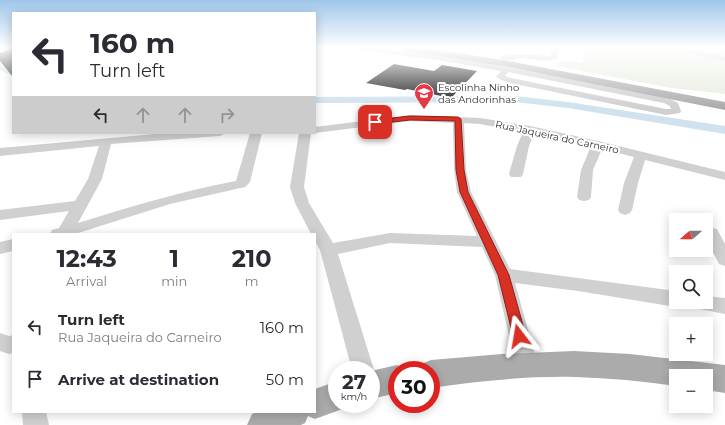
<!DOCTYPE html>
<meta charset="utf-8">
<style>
body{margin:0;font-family:Montserrat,sans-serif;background:#f7f7f7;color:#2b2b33;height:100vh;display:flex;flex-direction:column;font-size:15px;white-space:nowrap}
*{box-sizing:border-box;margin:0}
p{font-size:13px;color:#7c7c81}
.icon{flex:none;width:22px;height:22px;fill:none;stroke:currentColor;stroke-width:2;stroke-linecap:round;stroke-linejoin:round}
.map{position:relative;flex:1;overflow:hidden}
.drawer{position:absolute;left:12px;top:233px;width:304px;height:180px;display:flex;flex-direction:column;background:#fff;border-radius:0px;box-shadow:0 2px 10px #0003}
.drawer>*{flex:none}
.banner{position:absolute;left:12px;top:12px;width:304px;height:122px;border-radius:0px;box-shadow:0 2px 10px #0003;background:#fff;color:#2b2b33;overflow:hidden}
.needle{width:26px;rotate:250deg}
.tools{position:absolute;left:669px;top:213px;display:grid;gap:8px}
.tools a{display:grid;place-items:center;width:44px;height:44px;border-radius:0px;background:#fff;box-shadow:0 2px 10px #0003;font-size:20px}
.speed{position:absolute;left:328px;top:361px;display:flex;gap:8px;font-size:20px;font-weight:700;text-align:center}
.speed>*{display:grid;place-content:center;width:52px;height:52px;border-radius:50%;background:#fff;box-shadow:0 2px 10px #0003;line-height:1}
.speed small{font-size:10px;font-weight:400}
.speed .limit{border:6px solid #d22;background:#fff;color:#111}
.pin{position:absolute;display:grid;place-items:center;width:34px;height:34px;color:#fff;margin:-17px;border-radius:8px;box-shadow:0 2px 6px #0006}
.me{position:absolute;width:44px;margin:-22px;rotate:346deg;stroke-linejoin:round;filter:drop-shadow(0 0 3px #0008)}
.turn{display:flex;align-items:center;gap:14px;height:84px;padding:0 12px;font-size:18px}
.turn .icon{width:52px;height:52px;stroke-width:2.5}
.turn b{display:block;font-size:28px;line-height:34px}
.lanes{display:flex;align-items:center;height:38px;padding:0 12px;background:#0003;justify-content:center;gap:20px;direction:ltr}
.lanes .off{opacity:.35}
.eta{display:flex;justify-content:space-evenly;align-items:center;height:68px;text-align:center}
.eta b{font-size:24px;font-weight:700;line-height:28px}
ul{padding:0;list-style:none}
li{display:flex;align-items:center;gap:12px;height:52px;padding:0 12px}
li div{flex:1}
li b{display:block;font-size:15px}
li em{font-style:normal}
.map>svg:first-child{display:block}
.green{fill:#e6ecdf}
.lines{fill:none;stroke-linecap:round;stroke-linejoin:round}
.canal{fill:#cfe2ee;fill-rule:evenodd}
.building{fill:#1a1a1a}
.minor{fill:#d0d0d0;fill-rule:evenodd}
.major{fill:#ababab;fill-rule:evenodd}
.route{fill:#d93025;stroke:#8d1f18}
.labels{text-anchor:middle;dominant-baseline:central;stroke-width:4;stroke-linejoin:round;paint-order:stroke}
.far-poi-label{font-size:10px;fill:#333;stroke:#fff;text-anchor:start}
.far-street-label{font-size:10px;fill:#333;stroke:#fff}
</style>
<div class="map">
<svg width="725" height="425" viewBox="0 0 725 425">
<rect width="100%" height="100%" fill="#fff"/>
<!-- green -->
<g class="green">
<path d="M584 48H667L725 61V94L672 88 556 66 561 60 583 63Z"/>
<path d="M678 48H725V58Z"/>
</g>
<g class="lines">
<!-- canal -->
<g class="canal">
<path d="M0 64 13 70V76L0 70Z"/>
<path d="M515 96 568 102 725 126V134L568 108 515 102 315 103V97Z"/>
</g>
</g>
<!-- building -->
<g class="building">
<path d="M13 48V77L0 61V53Z"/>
<path d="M394 64 434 71 442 65 477 71 451 98 407 89 405 90 366 83Z"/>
</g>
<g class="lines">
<!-- minor -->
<g class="minor">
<path d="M359 48C415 48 472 61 527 71 575 80 623 87 670 99L678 103 681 111 680 113 666 115 506 82 496 77 501 71 438 60 362 50ZM508 72 664 103 670 106 671 109H666L511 78 505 76Z"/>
<path d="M553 48H560L557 58C548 64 532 58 522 58 515 58 506 62 500 58 510 51 537 55 550 56Z"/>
<path d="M670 48H683L725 57V61L673 50Z"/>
<path d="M410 115 480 118 530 126 598 141 725 172V180L645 160 638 183 632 210 630 213 625 215 620 213 618 210 624 183 634 157 602 149 593 170 591 197 589 200 584 201 579 200 577 197 581 170 591 146 534 134 529 146 523 174 521 177H511L509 174 517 146 523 132 480 124 464 123 466 170 471 192 510 269 676 291V302H684L683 304 676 307 578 291 515 283 538 366 535 373 527 376 519 373 516 366 495 275 482 247 390 243 338 254 374 370 371 377V370H352L320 250 315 241V234H311L295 203 290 187 299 133H311L304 187 309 203 333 243 390 233 477 236 457 192 454 170 453 123 410 121 315 133H314L315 127Z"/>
<path d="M166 133H226L220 136 111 144 102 179 78 223C130 207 182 191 236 181L250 133H262L250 182 245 187 170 204 75 234H50L52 230 59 228 69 211 0 220V210L75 201 88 179 99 146 0 156V148Z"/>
<path d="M711 228 717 229 725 244V266L719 264 706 239V229Z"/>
<path d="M13 239V251L0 254V242Z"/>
<path d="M706 296 725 298V314L689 307 686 302H706Z"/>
<path d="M0 333 9 336 13 335V353L9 354 0 351Z"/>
<path d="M22 412H46L49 425H23Z"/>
</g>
<!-- major -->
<g class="major">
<path d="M402 48H424L503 60 725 102V110L503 66 406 51Z"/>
<path d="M574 351 630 354 725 365V393L706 390V376H676V386C643 381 609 378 575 377 527 376 479 381 431 388V370H418L421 364 431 360 502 354Z"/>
<path d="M397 365 408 370H397V393L371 399V371Z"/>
<path d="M337 381V404H349L348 407 315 419 308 416 305 423 301 425H247L252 414 256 412H315V389Z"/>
</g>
</g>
<!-- sky -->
<linearGradient id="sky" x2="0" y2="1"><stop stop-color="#9ec6ea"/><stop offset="0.44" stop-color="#fff"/><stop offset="1" stop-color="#fff" stop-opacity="0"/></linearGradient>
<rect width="725" height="108" fill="url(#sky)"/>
<!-- route -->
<path class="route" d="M410 116 458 117 461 119 464 170 468 192 509 275 526 336 524 339 519 341 515 339 513 336 498 275 460 192 456 170 455 121 410 120 375 124 372 122 375 120Z"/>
<!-- icons -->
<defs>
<g id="school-pin" transform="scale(1)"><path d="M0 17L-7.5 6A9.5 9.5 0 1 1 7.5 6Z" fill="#e63946" stroke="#fff"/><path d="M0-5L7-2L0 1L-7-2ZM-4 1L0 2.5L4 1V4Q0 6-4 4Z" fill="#fff"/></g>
</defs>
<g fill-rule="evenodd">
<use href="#school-pin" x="424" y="93"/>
</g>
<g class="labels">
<!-- far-poi labels -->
<g class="far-poi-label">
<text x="438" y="87">Escolinha Ninho<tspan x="438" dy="12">das Andorinhas</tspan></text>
</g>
<!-- far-street labels -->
<g class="far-street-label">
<text transform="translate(557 137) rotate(12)">Rua Jaqueira do Carneiro</text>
</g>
</g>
</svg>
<div class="tools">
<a><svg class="needle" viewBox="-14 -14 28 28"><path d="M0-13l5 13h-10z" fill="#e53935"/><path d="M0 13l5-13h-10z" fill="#7c7c81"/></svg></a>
<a><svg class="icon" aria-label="search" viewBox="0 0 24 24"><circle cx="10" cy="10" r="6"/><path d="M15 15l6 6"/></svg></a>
<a>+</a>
<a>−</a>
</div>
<div class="speed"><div>27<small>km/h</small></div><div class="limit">30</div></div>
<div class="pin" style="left:375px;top:122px;background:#d93025"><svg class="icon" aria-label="arrive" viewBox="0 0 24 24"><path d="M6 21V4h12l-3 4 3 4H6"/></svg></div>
<svg class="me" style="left:519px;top:336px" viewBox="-20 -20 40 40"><path d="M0-17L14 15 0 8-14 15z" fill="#d93025" stroke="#fff" stroke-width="4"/></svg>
<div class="banner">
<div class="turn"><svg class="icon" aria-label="left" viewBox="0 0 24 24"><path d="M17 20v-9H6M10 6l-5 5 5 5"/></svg><div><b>160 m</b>Turn left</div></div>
<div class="lanes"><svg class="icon" aria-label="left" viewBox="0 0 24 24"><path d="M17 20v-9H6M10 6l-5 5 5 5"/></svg><svg class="icon off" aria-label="ahead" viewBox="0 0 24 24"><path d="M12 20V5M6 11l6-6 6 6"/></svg><svg class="icon off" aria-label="ahead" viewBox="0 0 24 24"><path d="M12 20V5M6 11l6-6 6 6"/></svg><svg class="icon off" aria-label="right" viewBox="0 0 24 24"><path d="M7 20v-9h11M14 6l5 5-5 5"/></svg></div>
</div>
<section class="drawer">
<div class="eta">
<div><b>12:43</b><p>Arrival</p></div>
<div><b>1</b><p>min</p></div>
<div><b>210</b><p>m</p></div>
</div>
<ul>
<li><svg class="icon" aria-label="left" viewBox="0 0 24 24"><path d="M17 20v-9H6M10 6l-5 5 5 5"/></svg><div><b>Turn left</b><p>Rua Jaqueira do Carneiro</p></div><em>160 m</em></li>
<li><svg class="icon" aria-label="arrive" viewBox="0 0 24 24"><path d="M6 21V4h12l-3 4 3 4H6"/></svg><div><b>Arrive at destination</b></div><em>50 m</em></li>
</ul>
</section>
</div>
